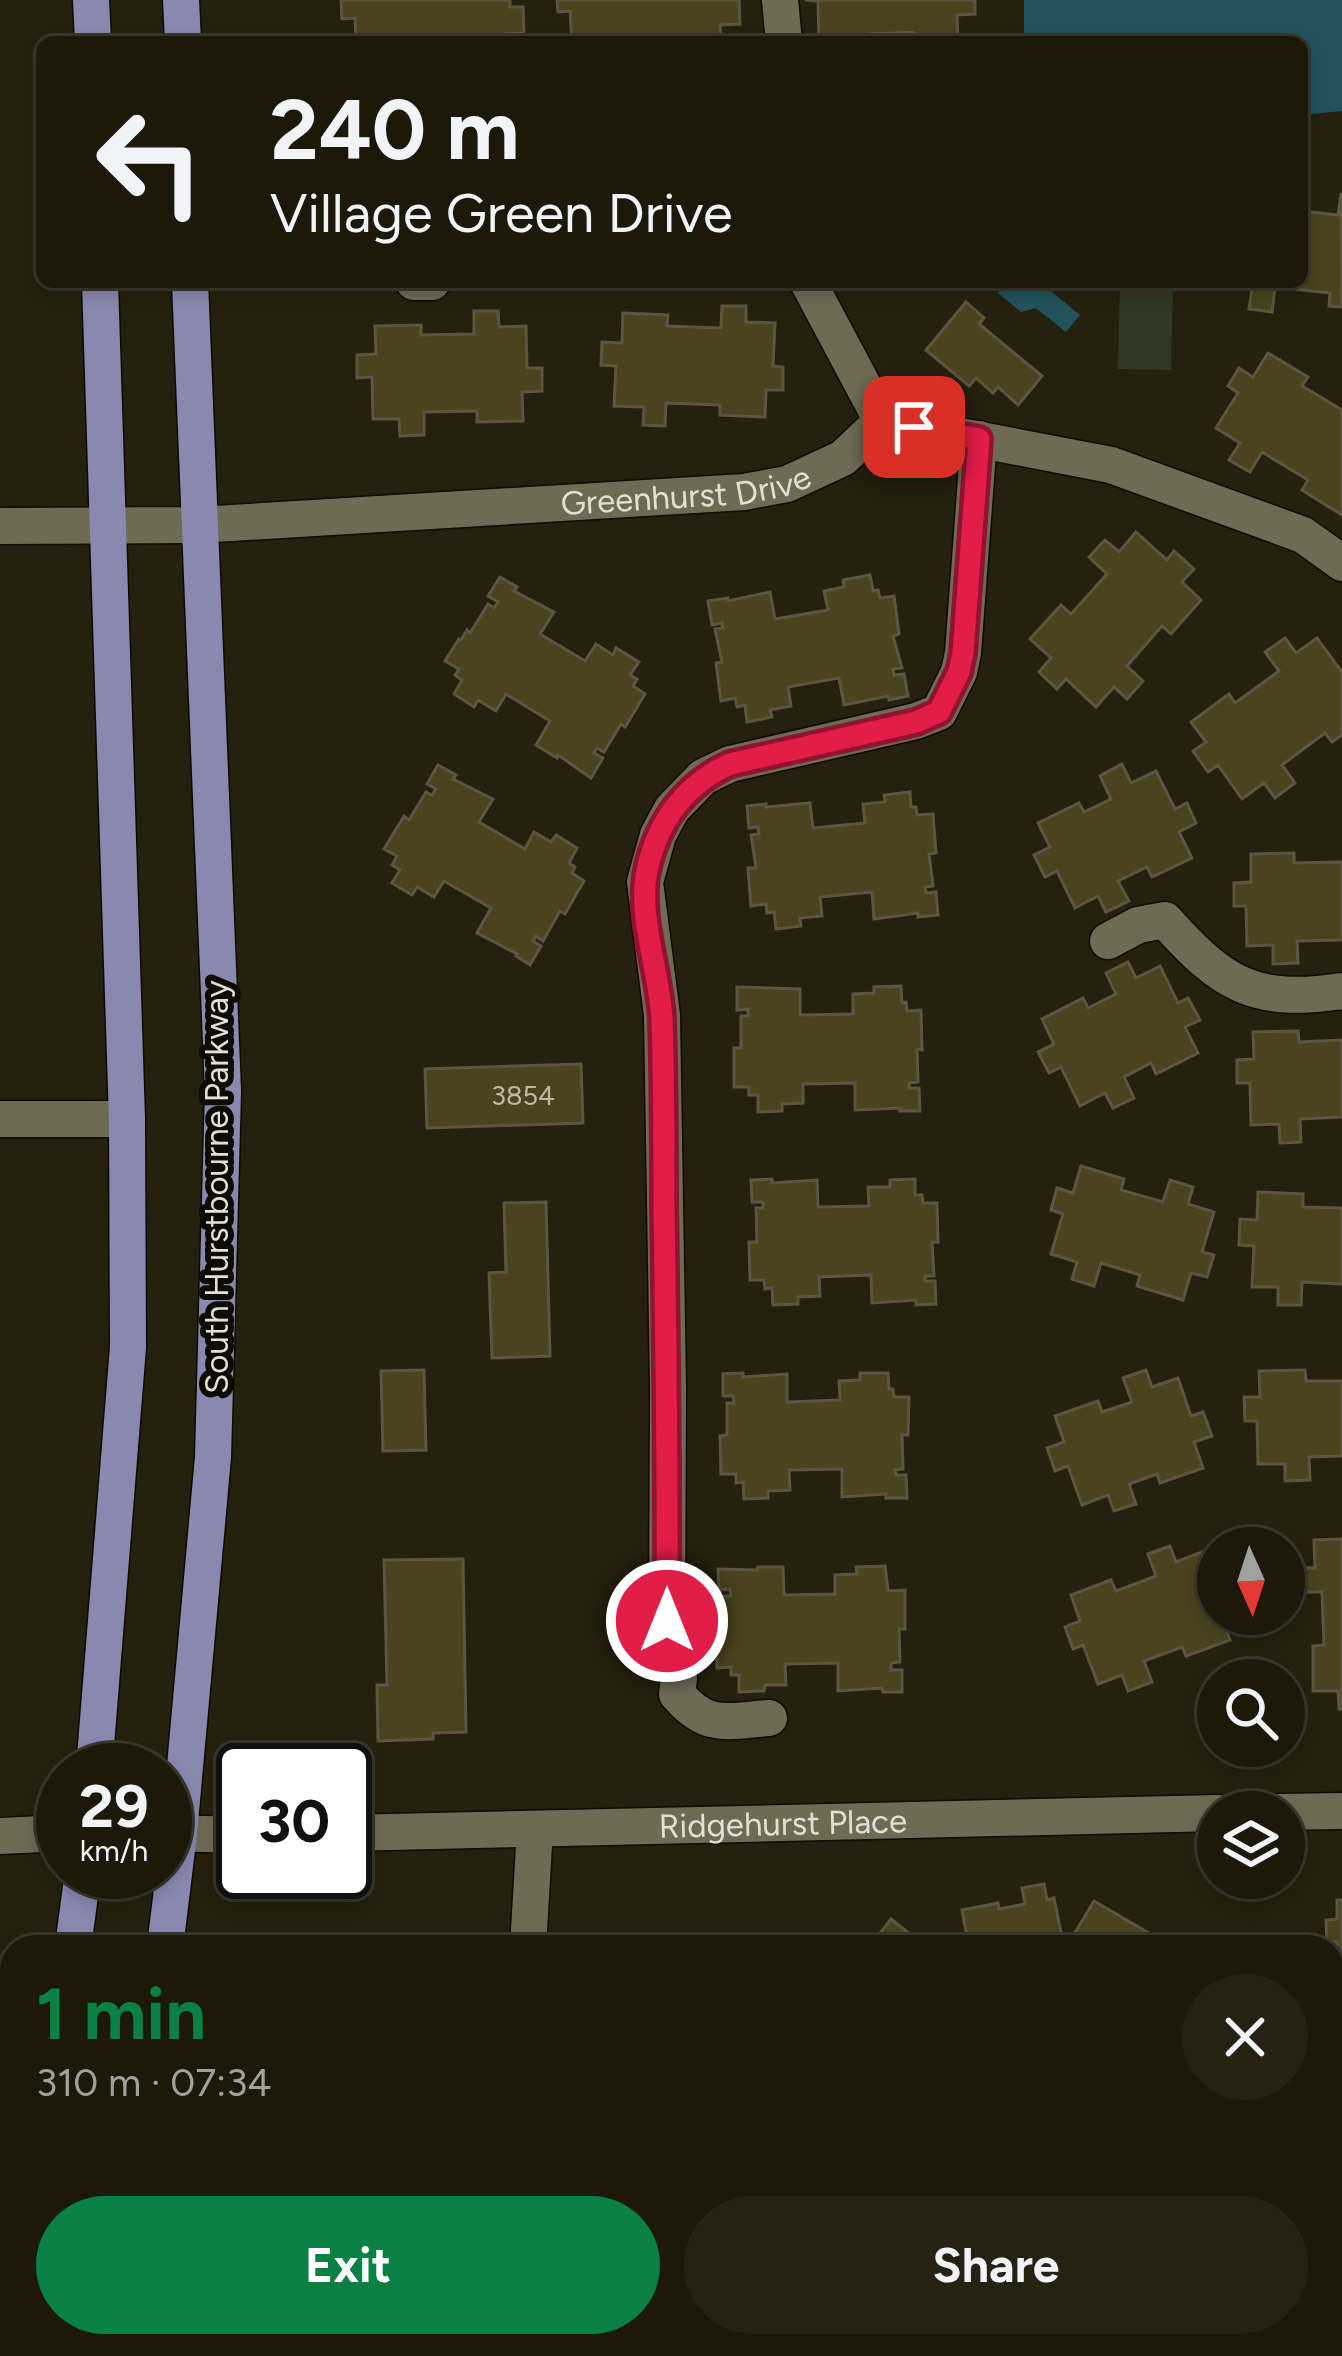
<!DOCTYPE html>
<meta charset="utf-8">
<style>
body{margin:0;font-family:Figtree,sans-serif;background:#252213;color:#f1f3f6;height:100vh;display:flex;flex-direction:column;font-size:45px;white-space:nowrap}
*{box-sizing:border-box;margin:0}
p{font-size:39px;color:#a0a09c}
.icon{flex:none;width:66px;height:66px;fill:none;stroke:currentColor;stroke-width:2;stroke-linecap:round;stroke-linejoin:round}
.map{position:relative;flex:1;overflow:hidden}
.drawer{position:absolute;left:0px;top:1935px;width:1344px;height:423px;display:flex;flex-direction:column;background:#1c190a;border-radius:36px 36px 0 0;box-shadow:0 6px 18px #0003,0 0 0 3px #3a382b}
.drawer>*{flex:none}
.guide{position:absolute;left:36px;top:36px;width:1272px;height:252px;border-radius:18px;box-shadow:0 6px 18px #0003,0 0 0 3px #3a382b;background:#1c190a;color:#f1f3f6;overflow:hidden}
.needle{width:78px;rotate:177deg}
.tools{position:absolute;left:1197px;top:1527px;display:grid;gap:24px}
.tools a{display:grid;place-items:center;width:108px;height:108px;border-radius:50%;background:#1c190a;box-shadow:0 6px 18px #0003,0 0 0 3px #3a382b;font-size:60px}
.speed{position:absolute;left:36px;top:1743px;display:flex;gap:24px;font-size:60px;font-weight:700;text-align:center}
.speed>*{display:grid;place-content:center;width:156px;height:156px;border-radius:50%;background:#1c190a;box-shadow:0 6px 18px #0003,0 0 0 3px #3a382b;line-height:1}
.speed small{font-size:30px;font-weight:400}
.speed .limit{border:6px solid #111;border-radius:18px;background:#fff;color:#111}
.pin{position:absolute;display:grid;place-items:center;width:102px;height:102px;color:#fff;margin:-51px;border-radius:24px;box-shadow:0 6px 18px #0006}
.me{position:absolute;width:132px;margin:-66px;rotate:0deg;stroke-linejoin:round;filter:drop-shadow(0 0 9px #0008)}
.turn{display:flex;align-items:center;gap:42px;height:252px;padding:0 36px;font-size:54px}
.turn .icon{width:156px;height:156px;stroke-width:2.5}
.turn b{display:block;font-size:84px;line-height:102px}
.round{display:grid;place-items:center;flex:none;width:126px;height:126px;border-radius:63px;background:#252213}
.head{display:flex;align-items:center;justify-content:space-between;height:204px;padding:0 36px}
h1{font-size:72px;font-weight:700;line-height:90px;color:#0b8043}
.button{display:flex;gap:24px;margin-top:auto;padding:24px 36px}
.button a{flex:1;height:138px;border-radius:72px;background:#0b8043;color:#fff;font-size:48px;font-weight:700;line-height:138px;text-align:center}
.button a+a{background:#252213;color:#f1f3f6}
.map>svg:first-child{display:block}
.green{fill:#313724}
.water{fill:#22535d}
.building{fill:#4a431e;stroke:#5a5641;stroke-width:3}
.lines{fill:none;stroke-linecap:round;stroke-linejoin:round}
.street-casing{stroke:#0e0a00;stroke-width:39}
.primary-casing{stroke:#0e0a00;stroke-width:39}
.street{stroke:#6e6b55;stroke-width:36}
.primary{stroke:#8988b0;stroke-width:36}
.route-casing{stroke:#92132f;stroke-width:30}
.route{stroke:#e11d48;stroke-width:21}
.labels{text-anchor:middle;dominant-baseline:central;stroke-width:12;stroke-linejoin:round;paint-order:stroke}
.number-label{font-size:27px;fill:#bcb9a6}
.street-label{font-size:33px;fill:#e2e0d4;stroke:#0c0b04}
</style>
<div class="map">
<svg width="1342" height="2356" viewBox="0 0 1342 2356">
<rect width="100%" height="100%" fill="#25210e"/>
<!-- green -->
<path class="green" d="M1120 282H1173L1171 370 1118 369Z"/>
<!-- water -->
<g class="water">
<path d="M1024 0H1342V111L1302 115V42H1024Z"/>
<path d="M1007 282H1040L1080 315 1066 332 1036 308 1021 312 998 293Z"/>
</g>
<!-- building -->
<g class="building">
<path d="M341 0H510V7H523L524 33 505 34V42H356L355 18 342 19Z"/>
<path d="M557 0H739L740 24 720 25 721 42H572L570 11 558 12Z"/>
<path d="M805 0H975V14L957 15 958 42H913V32L870 34 871 42H819L818 1Z"/>
<path d="M1341 193 1342 307 1329 306 1330 293 1275 287 1272 312 1249 309 1252 289 1224 287 1225 282H1302V211L1338 215Z"/>
<path d="M966 302 984 318 979 324 1042 376 1018 405 998 387 993 393 976 378 969 386 926 350Z"/>
<path d="M722 306H746V322L775 323 773 366 783 367V390H766L765 417 720 415V405L666 403 665 426 643 425 644 407 614 406 616 366 601 365 602 342 622 343 623 313 668 315 667 326 721 328Z"/>
<path d="M474 311H498L499 327 526 326 527 368H542V391L522 392 523 421 477 422V411L424 412V435L400 436 399 419H373L372 377 357 378V355L376 354 375 326 421 325V335L474 334Z"/>
<path d="M1268 353 1308 377 1302 386 1342 410V515L1302 490 1308 480 1262 452 1250 472 1229 460 1240 443 1216 428 1238 393 1228 386 1239 368 1253 377Z"/>
<path d="M1136 532 1167 560 1174 551 1194 569 1182 582 1201 600 1171 634 1162 626 1127 666 1143 681 1127 699 1114 687 1096 707 1066 679 1057 689 1039 672 1051 658 1030 639 1061 605 1071 614 1107 574 1089 557 1105 540 1119 552Z"/>
<path d="M870 575 873 591 878 590 880 598 894 596 899 634 893 636 902 668 893 669 894 675 904 674 908 696 889 700 888 696 844 705 839 678 788 687 791 706 770 710 772 717 747 722 745 705 737 707 735 698 721 701 716 663 722 662 715 629 723 628 722 623 712 625 708 601 728 598V601L770 592 775 619 828 610 824 591 844 587 843 580Z"/>
<path d="M500 577 517 587 514 591 554 612 540 634 585 661 596 644 613 655 616 648 639 662 630 675 637 679 633 686 645 694 625 727 621 724 604 752 597 748 594 753 603 758 591 778 558 755 557 758 536 745 550 721 506 694 496 711 478 700 474 707 454 694 462 680 455 675 459 669 445 661 459 639 461 640 467 630 470 633 488 604 494 608 498 602 488 596Z"/>
<path d="M1285 638 1296 653 1317 638 1342 672V735L1332 742 1325 733 1282 765 1295 783 1275 798 1264 783 1242 799 1218 765 1208 772 1193 751 1206 742 1191 722 1229 694 1235 703 1279 671 1265 652Z"/>
<path d="M1122 764 1131 783 1156 771 1175 809 1187 803 1196 823 1179 832 1192 858 1152 877 1147 867 1118 881 1129 901 1106 912 1098 896 1075 908 1057 871 1045 877 1034 855 1050 847 1038 823 1079 803 1084 812 1111 799 1100 776Z"/>
<path d="M438 765 456 775 453 779 493 799 479 822 525 849 534 832 551 842 556 835 577 848 569 863 575 867 572 873 584 881 565 914 560 911 543 941 536 936 533 941 541 946 530 965 516 956 517 954 477 933 491 908 444 881 434 897 417 887 412 895 392 883 400 870 392 865 397 856 384 849 404 816 409 820 426 792 432 795 436 789 427 784Z"/>
<path d="M910 792 911 807H916L917 815 933 814 936 853 929 854 933 886 925 887 926 893 936 892 938 915 918 917V913L874 919 872 892 820 897 822 916 800 918 801 926 776 929 774 912 767 913 766 904 751 906 748 868H756L751 835 759 834 758 827 749 828 747 806 766 804V807L810 803 813 828 865 823 863 804 885 802 884 795Z"/>
<path d="M1294 853V863L1342 862V940L1297 941 1298 963 1273 964V945L1247 946 1246 906H1234V883L1251 882V854Z"/>
<path d="M1128 962 1136 978 1160 966 1178 1003 1188 998 1200 1020 1185 1027 1198 1053 1156 1074 1151 1063 1124 1077 1134 1098 1113 1108 1105 1093 1080 1106 1061 1067 1049 1073 1038 1052 1054 1044 1042 1019 1083 998 1088 1008 1116 994 1106 973Z"/>
<path d="M901 986 902 1003 906 1002 907 1011 921 1010 922 1050 917 1049 918 1082 909 1083V1088H919L920 1111H900L901 1108 855 1110V1083L803 1084V1103L782 1104V1111L758 1112V1095H749V1087H734V1048H741V1016H748V1009L737 1010V987L800 989V1015L853 1014V994L874 993V987Z"/>
<path d="M1298 1031 1299 1042 1342 1040V1117L1300 1119 1301 1142 1280 1143 1279 1124 1251 1125 1250 1083H1237V1060L1254 1059 1253 1032Z"/>
<path d="M581 1064 583 1123 427 1128 425 1069Z"/>
<path d="M1081 1166 1124 1179 1121 1190 1163 1202 1170 1180 1193 1187 1188 1204 1214 1212 1202 1252 1214 1255 1207 1277 1191 1273 1183 1300 1137 1286 1140 1275 1101 1263 1094 1286 1072 1279 1077 1262 1051 1254 1063 1214 1051 1210 1057 1188 1073 1193Z"/>
<path d="M772 1179V1183L817 1180 818 1207 869 1206 868 1187H890V1180L915 1179V1195H922L923 1203H937L938 1242H932L934 1276H925V1281H935L936 1304 916 1305V1300L872 1303 871 1275 819 1277 820 1296 798 1297V1304L773 1305 772 1288 765 1289 764 1280H750L749 1242H757L756 1208H763V1202H752L751 1180Z"/>
<path d="M1258 1192 1303 1194V1207L1342 1208V1284L1302 1282 1301 1305H1278V1287H1252L1254 1246 1239 1245 1240 1219 1257 1220Z"/>
<path d="M546 1202 550 1356 492 1358 489 1273 506 1272 504 1203Z"/>
<path d="M424 1370 426 1450 383 1451 381 1371Z"/>
<path d="M1146 1370 1152 1387 1178 1378 1191 1416 1203 1412 1212 1436 1194 1442 1203 1468 1160 1483 1157 1474 1129 1484 1136 1504 1114 1511 1108 1495 1082 1505 1068 1466 1055 1471 1047 1448 1064 1442 1055 1416 1098 1401 1102 1412 1132 1402 1123 1378Z"/>
<path d="M1305 1370 1306 1381H1342V1456L1309 1457 1310 1480 1285 1481V1464H1258L1257 1421H1245L1244 1397H1260L1259 1371Z"/>
<path d="M743 1373V1377L787 1374V1402L840 1400 839 1381 860 1380V1373H888L889 1389H893L894 1397H909L908 1435H902L903 1469 895 1470 896 1475H906L907 1498H886V1494L842 1497V1469L789 1470 790 1490 768 1491V1498L744 1499 743 1482 736 1483V1474H721L720 1436 727 1435V1403H734L733 1396H723V1374Z"/>
<path d="M1342 1539V1709H1339L1338 1691H1313V1646L1324 1645 1322 1592H1300V1568H1315L1314 1540Z"/>
<path d="M1170 1546 1176 1562 1202 1552 1218 1593V1614H1230L1221 1617 1230 1640 1186 1656 1182 1647 1144 1661 1152 1682 1128 1691 1122 1675 1098 1684 1083 1645 1073 1649 1065 1627 1080 1621 1071 1595 1111 1580 1116 1591 1156 1576 1148 1554Z"/>
<path d="M463 1559 466 1732 433 1733V1739L378 1741 377 1685H387L384 1560Z"/>
<path d="M885 1566 888 1591 905 1590V1629H899L900 1662 891 1663V1670H902V1692H883L882 1688 838 1691V1663L785 1664 786 1685H765L764 1691 739 1692V1675H731V1667L717 1668 716 1629H723L722 1596H731L730 1589 719 1590 718 1569 757 1570 758 1567H783L784 1595 835 1594V1575L857 1574 856 1567Z"/>
<path d="M1044 1884 1047 1900 1054 1898 1062 1938 1028 1947H969L962 1910 998 1903 999 1909 1025 1904 1022 1888Z"/>
<path d="M1337 1900H1342V1959L1338 1960 1337 1942 1327 1943 1326 1920 1337 1919Z"/>
<path d="M1094 1901 1173 1947H1087L1088 1945 1073 1936Z"/>
<path d="M891 1919 921 1943 918 1947H869Z"/>
<rect x="1332" y="2099" width="10" height="77"/>
<path d="M1339 2194H1342V2278H1332V2253H1341Z"/>
<path d="M264 2346H343L342 2354 354 2356H267L268 2351 263 2350Z"/>
<path d="M608 2346H741L742 2356H665V2350L609 2352Z"/>
<path d="M1123 2346H1195V2353L1191 2356H1122Z"/>
</g>
<g class="lines">
<!-- street casing -->
<g class="street-casing">
<g id="street">
<path d="M780 0 784 42"/>
<path d="M414 282H432"/>
<path d="M808 282 882 421"/>
<path id="s1" d="M0 526 198 525 744 492 787 484 843 458 882 421 1111 465 1303 535 1342 563"/>
<path d="M1108 941 1138 925 1165 920C1223 985 1254 1004 1342 991"/>
<path d="M0 1119H127"/>
<path d="M769 1718C727 1721 707 1730 677 1694L679 1678 667 1621 668 1386 662 1015 645 882 658 835 672 809 703 777 730 764 916 721 939 712 959 672 963 653 979 439"/>
<path d="M1276 1812 1342 1811"/>
<path d="M165 1833 243 1835"/>
<path id="s2" d="M345 1833 1218 1813"/>
<path d="M0 1836 63 1833"/>
<path d="M528 1947 535 1829"/>
<path d="M448 2356 451 2346"/>
<path d="M581 2356V2346"/>
<path d="M1043 2356 1044 2346"/>
</g>
</g>
<!-- primary casing -->
<g class="primary-casing">
<g id="primary">
<path d="M91 0 93 42"/>
<path d="M181 0 183 42"/>
<path d="M94 1770 128 1347 127 1119 100 282"/>
<path d="M73 1947 83 1872"/>
<path d="M165 1947 179 1833 213 1457 223 1091 190 282"/>
<path d="M0 2342 12 2286"/>
<path d="M94 2356 96 2346"/>
</g>
</g>
<!-- street -->
<use href="#street" class="street"/>
<!-- primary -->
<use href="#primary" class="primary"/>
</g>
<g class="lines">
<!-- route casing -->
<g class="route-casing">
<path id="route" d="M667 1621C668 1481 666 1342 664 1202 664 1141 664 1080 662 1020 660 972 636 913 648 866 659 820 686 784 730 764L916 722 939 712 959 672 963 653 979 439 914 427"/>
</g>
<!-- route -->
<use href="#route" class="route"/>
</g>
<g class="labels">
<!-- number labels -->
<g class="number-label">
<text x="523" y="1095">3854</text>
</g>
<!-- street labels -->
<g class="street-label">
<text stroke="none"><textPath href="#s1" startOffset="687">Greenhurst Drive</textPath></text>
<text transform="translate(216 1187) rotate(-90)">South Hurstbourne Parkway</text>
<text stroke="none"><textPath href="#s2" startOffset="438">Ridgehurst Place</textPath></text>
</g>
</g>
</svg>
<div class="tools">
<a><svg class="needle" viewBox="-14 -14 28 28"><path d="M0-13l5 13h-10z" fill="#e53935"/><path d="M0 13l5-13h-10z" fill="#a0a09c"/></svg></a>
<a><svg class="icon" aria-label="search" viewBox="0 0 24 24"><circle cx="10" cy="10" r="6"/><path d="M15 15l6 6"/></svg></a>
<a><svg class="icon" aria-label="layers" viewBox="0 0 24 24"><path d="M12 4l9 5-9 5-9-5zM3 14l9 5 9-5"/></svg></a>
</div>
<div class="speed"><div>29<small>km/h</small></div><div class="limit">30</div></div>
<div class="pin" style="left:914px;top:427px;background:#d93025"><svg class="icon" aria-label="arrive" viewBox="0 0 24 24"><path d="M6 21V4h12l-3 4 3 4H6"/></svg></div>
<svg class="me" style="left:667px;top:1621px" viewBox="-20 -20 40 40"><circle r="17" fill="#e11d48" stroke="#fff" stroke-width="3"/><path d="M0-11L8 9 0 5-8 9z" fill="#fff"/></svg>
<div class="guide">
<div class="turn"><svg class="icon" aria-label="left" viewBox="0 0 24 24"><path d="M17 20v-9H6M10 6l-5 5 5 5"/></svg><div><b>240 m</b>Village Green Drive</div></div>
</div>
<section class="drawer">
<div class="head"><div><h1>1 min</h1><p>310 m · 07:34</p></div><a class="round"><svg class="icon" aria-label="close" viewBox="0 0 24 24"><path d="M6 6l12 12M18 6L6 18"/></svg></a></div>
<div class="button"><a>Exit</a><a>Share</a></div>
</section>
</div>
